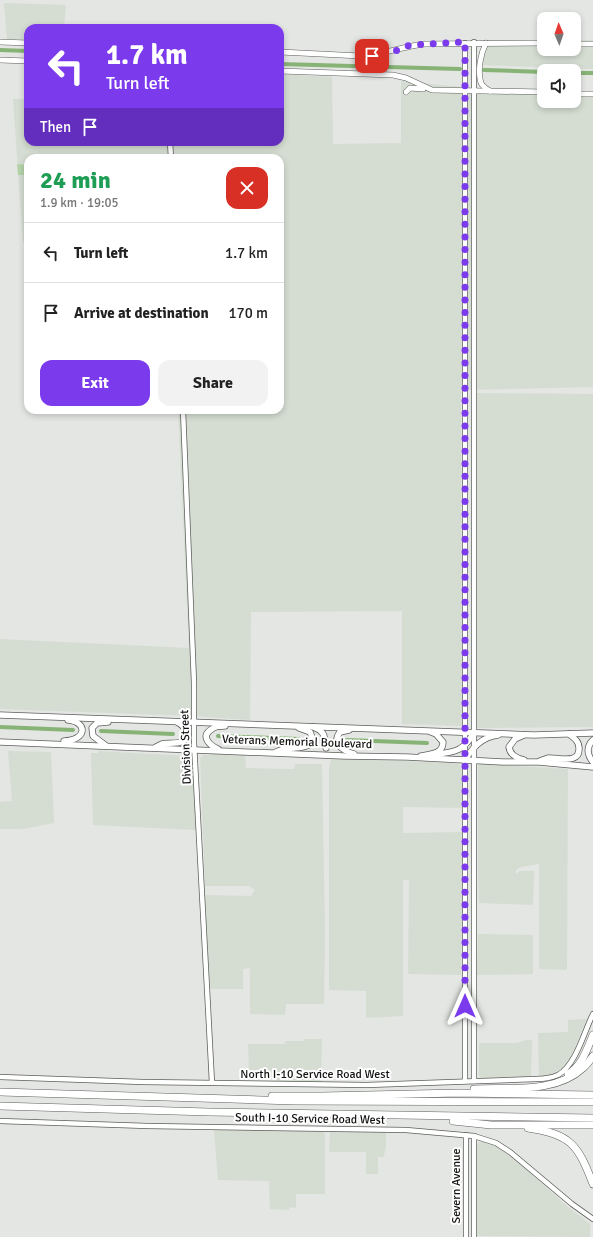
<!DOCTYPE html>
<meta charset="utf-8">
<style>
body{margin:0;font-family:Signika,sans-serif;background:#f2f2f2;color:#222;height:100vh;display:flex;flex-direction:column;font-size:15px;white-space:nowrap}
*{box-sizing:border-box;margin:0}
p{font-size:13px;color:#767676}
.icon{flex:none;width:22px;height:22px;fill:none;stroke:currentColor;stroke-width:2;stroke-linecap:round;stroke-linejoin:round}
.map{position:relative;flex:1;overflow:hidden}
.panel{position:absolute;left:24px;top:154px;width:260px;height:260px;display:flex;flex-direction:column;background:#fff;border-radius:12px;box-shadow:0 2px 6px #0003}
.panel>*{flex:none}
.hud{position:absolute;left:24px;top:24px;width:260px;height:122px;border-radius:12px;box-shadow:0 2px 6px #0003;background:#7c3aed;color:#fff;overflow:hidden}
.needle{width:26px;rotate:358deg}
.buttons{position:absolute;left:537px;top:12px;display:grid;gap:8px}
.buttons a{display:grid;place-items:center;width:44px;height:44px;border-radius:8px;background:#fff;box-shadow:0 2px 6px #0003;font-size:20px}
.pin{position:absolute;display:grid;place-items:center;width:34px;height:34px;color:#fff;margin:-17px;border-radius:8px;box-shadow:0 2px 6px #0006}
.me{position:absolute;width:44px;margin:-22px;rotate:0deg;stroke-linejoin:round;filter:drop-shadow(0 0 3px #0008)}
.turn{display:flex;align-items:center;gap:14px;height:84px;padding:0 16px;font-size:18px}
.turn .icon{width:52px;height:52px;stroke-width:2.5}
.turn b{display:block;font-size:28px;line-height:34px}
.then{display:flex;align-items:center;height:38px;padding:0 16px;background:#0003;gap:8px;font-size:15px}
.round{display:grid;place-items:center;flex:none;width:42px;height:42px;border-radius:12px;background:#f2f2f2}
.headline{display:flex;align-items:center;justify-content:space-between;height:68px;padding:0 16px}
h1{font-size:24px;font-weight:700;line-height:30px;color:#1e9e55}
.cta{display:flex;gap:8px;margin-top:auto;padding:8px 16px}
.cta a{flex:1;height:46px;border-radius:12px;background:#7c3aed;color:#fff;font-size:16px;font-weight:700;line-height:46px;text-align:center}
.cta a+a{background:#f2f2f2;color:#222}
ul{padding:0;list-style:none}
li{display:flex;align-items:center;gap:12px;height:60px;padding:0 16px;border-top:1px solid #e0e0e0}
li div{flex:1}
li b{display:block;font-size:15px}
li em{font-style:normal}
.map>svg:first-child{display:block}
.built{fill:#d5ddd2}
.green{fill:#b4d3a8}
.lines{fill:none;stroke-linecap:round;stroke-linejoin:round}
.canal{stroke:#87b376;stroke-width:4}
.tertiary-casing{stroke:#5c5f5b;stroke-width:6}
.secondary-casing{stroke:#5c5f5b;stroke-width:6}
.primary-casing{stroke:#5c5f5b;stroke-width:7}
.motorway-casing{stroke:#5c5f5b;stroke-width:8}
.tertiary{stroke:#fff;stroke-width:4.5}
.secondary{stroke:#fff;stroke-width:5}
.primary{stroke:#fff;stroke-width:5.5}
.motorway{stroke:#fff;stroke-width:7}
.route{stroke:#7c3aed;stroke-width:7;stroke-dasharray:0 12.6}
.labels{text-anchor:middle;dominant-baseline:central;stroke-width:4;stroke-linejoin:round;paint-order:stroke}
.street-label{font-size:12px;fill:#131412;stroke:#fff}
</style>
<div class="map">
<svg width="593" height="1237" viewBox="0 0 593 1237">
<rect width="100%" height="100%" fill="#e3e6e2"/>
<!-- built -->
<g class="built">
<path d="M4 3 66 5 64 28H28V40L7 39Z"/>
<path d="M482 40H544V49H574V40H593V69L482 65Z"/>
<path d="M280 74 332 77 333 144 401 143V81L544 95V101H574V96H593V387L461 390 462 726 402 724V611L251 612 250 720 192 716 0 709V639L189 648 178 410H280V158H28V242H23L13 99H28V142H280Z"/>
<path d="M474 393 593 394V727L474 728Z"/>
<path d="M8 751 51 752 54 823 23 829H0V802L12 801Z"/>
<path d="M98 751 187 756 193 758 196 830 93 825 91 753H98Z"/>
<path d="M215 754 245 755 246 768 294 769 295 764H322L325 931 324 1004H286L285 1015 250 1014V968L243 969V989H208L205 895 251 896 255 890 249 886H205L200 758 203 755Z"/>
<path d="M333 758 450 763 458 764 463 767V808L403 807V833L464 832 461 975 410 974 408 973 409 880H403V1016L366 1018V991L329 990V768L331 759Z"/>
<path d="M484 764 568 769 567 970 539 969V864L521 867 516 870V874L520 871H534L533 905 479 903 478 870V765Z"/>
<path d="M478 934 533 935V974L477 975Z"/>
<path d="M587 1019 568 1063 564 1067 553 1074 539 1077 538 1033 568 1032V1020Z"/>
<path d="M304 1039H322L321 1082H276V1073H249L248 1044H285V1041H304Z"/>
<path d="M526 1040H532L531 1076 481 1078 479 1075V1043H517Z"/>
<path d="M217 1129 322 1131 325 1134V1194H296V1208L289 1207V1210L270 1209 269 1181 218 1180 214 1131Z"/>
<path d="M330 1131H386V1148L385 1149 384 1157H378V1174H366V1152H329Z"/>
<path d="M483 1141 490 1143 516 1160 568 1207 590 1224V1237L477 1236V1145L479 1142Z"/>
</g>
<!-- green -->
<path class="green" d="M17 164 28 165V175H18Z"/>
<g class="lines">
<!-- canal -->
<g class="canal">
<path d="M0 50 28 51"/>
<path d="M280 64 460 69"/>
<path d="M484 70 544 72"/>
<path d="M574 73H593"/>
<path d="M0 727 73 730"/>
<path d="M101 731 173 734"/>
<path d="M218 736 298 739"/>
<path d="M347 740 427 743"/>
</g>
<!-- tertiary casing -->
<g class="tertiary-casing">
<g id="tertiary">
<path d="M474 42V1081"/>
<path d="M465 43V1081"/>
<path d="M170 142 171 158"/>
<path d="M183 410 194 683V743L212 1083"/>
<path d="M0 1077 143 1082 367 1085 536 1079C543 1079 551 1078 558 1075 576 1065 584 1032 593 1014"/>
<path d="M0 1121 148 1126 406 1130 474 1136 496 1143 510 1152 572 1204 593 1219"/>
<path d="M466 1135V1237"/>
<path d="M474 1237V1136"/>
</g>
</g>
<!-- secondary casing -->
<g class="secondary-casing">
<g id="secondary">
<path d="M0 42 28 43"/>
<path d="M486 43C481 53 477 70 481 83 483 87 487 89 490 91"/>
<path d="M574 44H593"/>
<path d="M280 52 361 56C384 55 402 46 425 44L544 43"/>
<path d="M0 60 28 61"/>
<path d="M280 71 393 75 406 78 432 90 544 92"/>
<path d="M406 92 410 88 423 89"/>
<path d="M574 94H593"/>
</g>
</g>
<!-- primary casing -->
<g class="primary-casing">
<g id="primary">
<path d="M0 715 534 735 593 733"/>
<path d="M313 727C326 732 324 736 326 748"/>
<path d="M349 730 340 732C331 744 344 751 354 754"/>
<path d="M593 740C586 747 587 755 593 762"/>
<path d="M64 741C87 740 88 722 68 720"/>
<path d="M0 742 344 756 407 757 503 762H539L593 767"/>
<path d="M105 745 93 736 92 728 97 723 108 722"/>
<path d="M156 747C158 746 160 745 162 744 170 742 190 747 186 731 184 726 181 724 177 722"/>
<path d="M218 749C209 745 200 736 212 729 215 726 221 726 225 726"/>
<path d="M276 752C288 745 301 751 311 744L312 737 310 732 299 728"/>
<path d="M435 754C455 753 465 750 474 732"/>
<path d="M421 756C431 754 443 754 443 742L436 734 431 732"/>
<path d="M465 760C473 747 482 737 498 735"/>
<path d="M524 760C516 758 510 755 509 747L515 739 524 735"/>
<path d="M540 761C542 760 545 759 548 758 558 757 580 765 579 748 579 741 574 738 569 734"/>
</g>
</g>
<!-- motorway casing -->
<g class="motorway-casing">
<g id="motorway">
<path d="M568 1074C582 1066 587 1049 593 1035"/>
<path d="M474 1089C509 1087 555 1094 583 1068 587 1065 590 1060 593 1056"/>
<path d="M0 1092 294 1101 593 1102"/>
<path d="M272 1096H322L459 1093 593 1095"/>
<path d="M0 1106 209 1112 593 1118"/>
<path d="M453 1121 491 1125H593"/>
<path d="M528 1128C571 1134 578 1145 593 1184"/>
</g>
</g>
<!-- tertiary -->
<use href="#tertiary" class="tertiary"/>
<!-- secondary -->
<use href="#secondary" class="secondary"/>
<!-- primary -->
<use href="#primary" class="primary"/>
<!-- motorway -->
<use href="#motorway" class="motorway"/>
</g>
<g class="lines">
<!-- route -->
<path class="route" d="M372 56 393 52 410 45 465 42V1006"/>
</g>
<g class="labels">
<!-- street labels -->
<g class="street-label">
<text transform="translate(297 742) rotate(2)">Veterans Memorial Boulevard</text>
<text transform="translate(186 747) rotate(-92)">Division Street</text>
<text x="315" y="1074">North I-10 Service Road West</text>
<text transform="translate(310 1119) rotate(1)">South I-10 Service Road West</text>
<text transform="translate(456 1186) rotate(-90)">Severn Avenue</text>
</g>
</g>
</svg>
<div class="buttons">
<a><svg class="needle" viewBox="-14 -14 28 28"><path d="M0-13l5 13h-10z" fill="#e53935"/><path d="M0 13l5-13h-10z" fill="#767676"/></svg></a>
<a><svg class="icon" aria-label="sound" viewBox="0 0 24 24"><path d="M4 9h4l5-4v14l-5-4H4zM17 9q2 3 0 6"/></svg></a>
</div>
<div class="pin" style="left:372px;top:56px;background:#d93025"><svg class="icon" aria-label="arrive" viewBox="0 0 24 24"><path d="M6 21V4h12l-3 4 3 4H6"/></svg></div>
<svg class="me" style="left:465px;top:1006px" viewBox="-20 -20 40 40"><path d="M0-17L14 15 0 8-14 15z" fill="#7c3aed" stroke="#fff" stroke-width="4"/></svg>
<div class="hud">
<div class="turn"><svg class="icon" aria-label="left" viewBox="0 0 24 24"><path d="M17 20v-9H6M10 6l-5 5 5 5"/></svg><div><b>1.7 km</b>Turn left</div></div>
<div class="then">Then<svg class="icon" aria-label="arrive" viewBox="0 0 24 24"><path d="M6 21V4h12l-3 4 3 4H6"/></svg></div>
</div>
<section class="panel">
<div class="headline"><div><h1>24 min</h1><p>1.9 km · 19:05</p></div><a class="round" style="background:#d93025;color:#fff"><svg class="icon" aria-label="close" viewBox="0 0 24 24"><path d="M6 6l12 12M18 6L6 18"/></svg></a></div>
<ul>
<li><svg class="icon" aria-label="left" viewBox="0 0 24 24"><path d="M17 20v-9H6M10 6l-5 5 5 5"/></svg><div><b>Turn left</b></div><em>1.7 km</em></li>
<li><svg class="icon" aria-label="arrive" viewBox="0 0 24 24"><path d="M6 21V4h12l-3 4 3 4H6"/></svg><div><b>Arrive at destination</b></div><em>170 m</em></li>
</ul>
<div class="cta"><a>Exit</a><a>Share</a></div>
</section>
</div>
